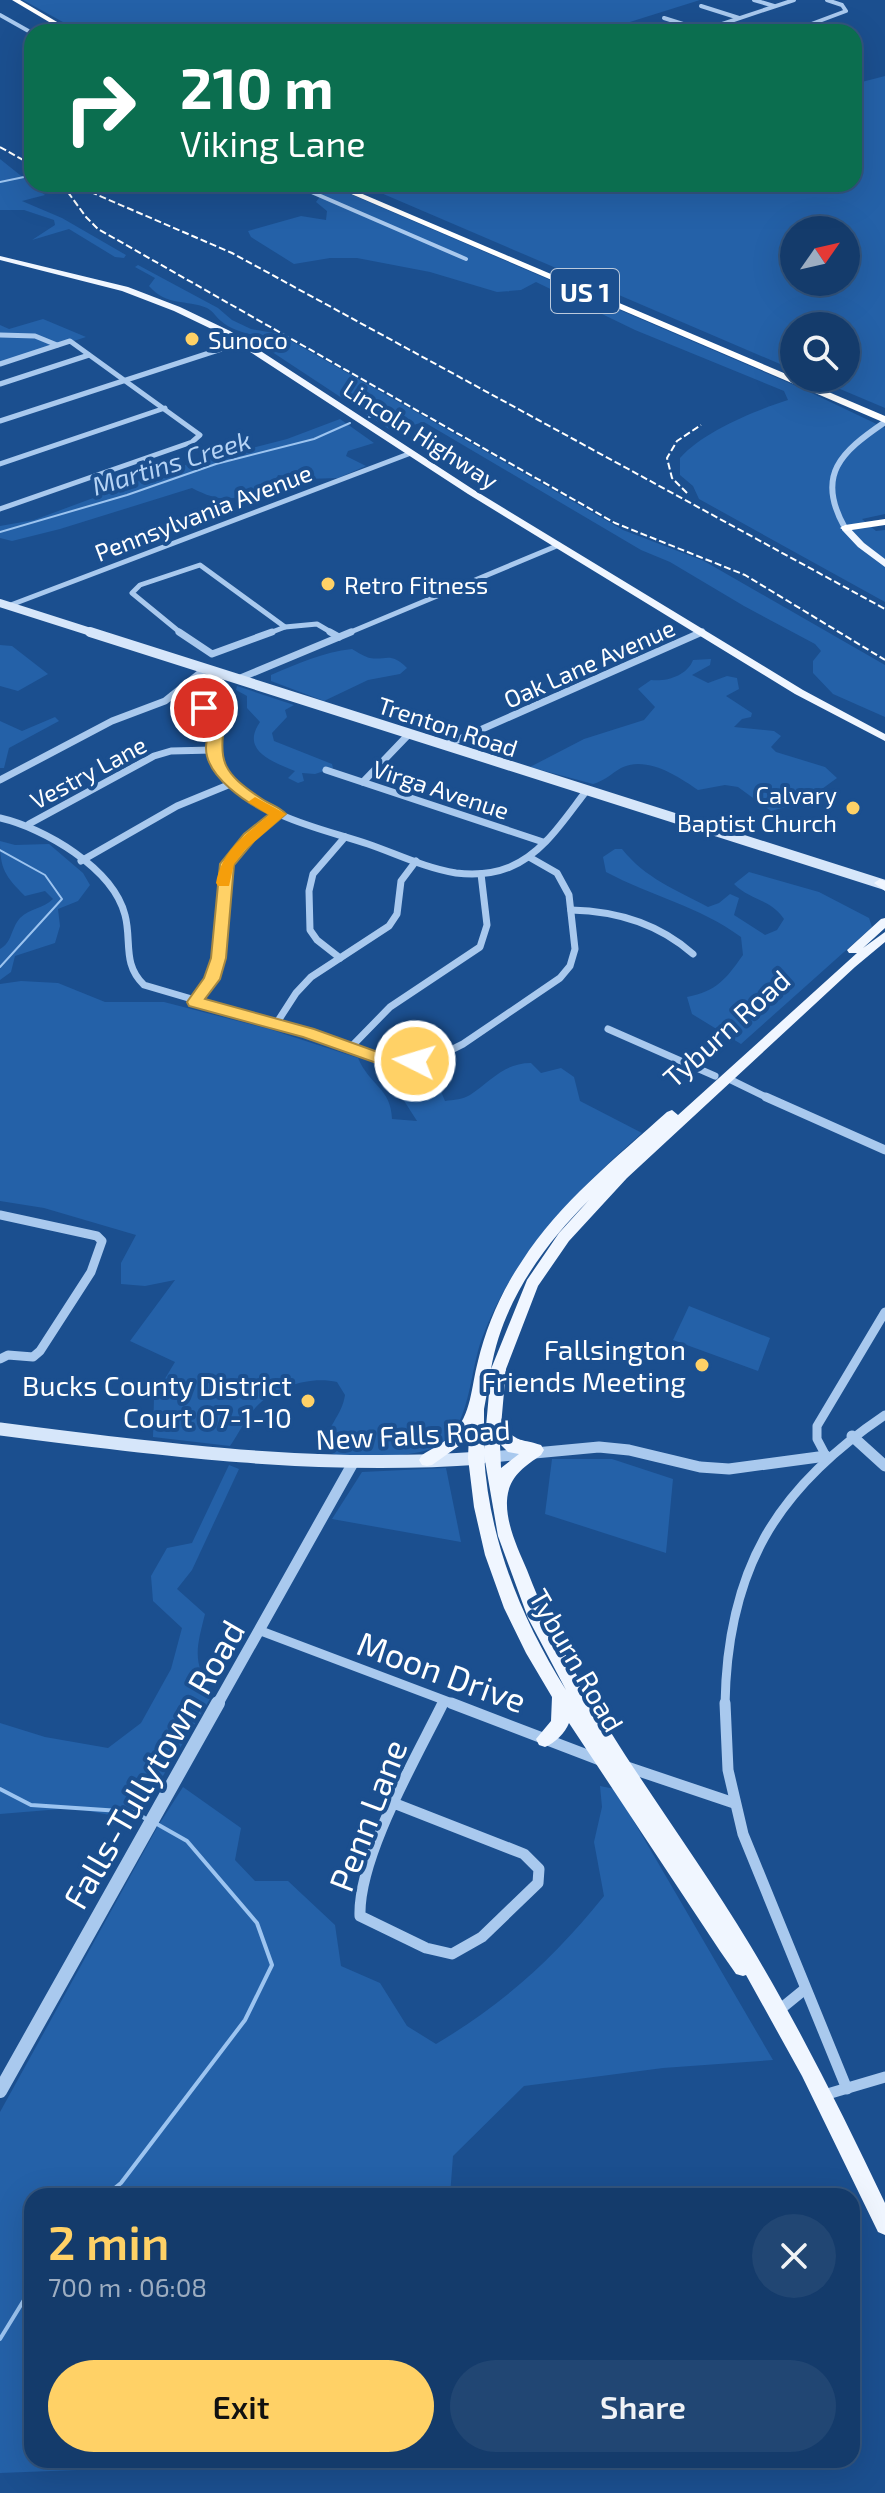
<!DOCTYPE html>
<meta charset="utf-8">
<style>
body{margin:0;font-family:"Exo 2",sans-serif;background:#214673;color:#f1f3f6;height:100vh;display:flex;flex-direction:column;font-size:30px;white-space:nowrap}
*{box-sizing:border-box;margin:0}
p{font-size:26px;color:#9dadc1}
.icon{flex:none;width:44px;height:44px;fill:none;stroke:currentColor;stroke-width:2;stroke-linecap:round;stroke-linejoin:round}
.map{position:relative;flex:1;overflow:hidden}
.details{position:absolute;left:24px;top:2188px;width:836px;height:280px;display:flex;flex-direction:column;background:#143b6b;border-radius:24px;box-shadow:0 8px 32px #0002,0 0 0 2px #33557e}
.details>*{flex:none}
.top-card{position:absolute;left:24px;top:24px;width:838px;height:168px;border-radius:24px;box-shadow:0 8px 32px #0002,0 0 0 2px #33557e;background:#0b6e4f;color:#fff;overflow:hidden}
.needle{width:52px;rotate:56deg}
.tools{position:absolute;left:780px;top:216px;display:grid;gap:16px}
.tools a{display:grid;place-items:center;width:80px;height:80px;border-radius:50%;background:#143b6b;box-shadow:0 8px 32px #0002,0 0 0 2px #33557e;font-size:40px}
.pin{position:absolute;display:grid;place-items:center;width:68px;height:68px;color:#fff;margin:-34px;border:4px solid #fff;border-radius:50%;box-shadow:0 2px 8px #0007}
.me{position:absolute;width:88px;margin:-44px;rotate:275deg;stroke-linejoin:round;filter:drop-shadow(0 0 6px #0008)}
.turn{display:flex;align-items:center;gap:28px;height:168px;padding:0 24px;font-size:36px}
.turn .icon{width:104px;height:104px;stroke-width:2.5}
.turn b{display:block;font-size:56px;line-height:68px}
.round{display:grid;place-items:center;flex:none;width:84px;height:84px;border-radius:42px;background:#214673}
.summary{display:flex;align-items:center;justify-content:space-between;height:136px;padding:0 24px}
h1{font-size:48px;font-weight:600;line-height:60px;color:#ffd166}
.cta{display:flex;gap:16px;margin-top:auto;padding:16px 24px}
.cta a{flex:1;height:92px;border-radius:48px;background:#ffd166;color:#111;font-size:32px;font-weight:600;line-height:92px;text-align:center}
.cta a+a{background:#214673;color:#f1f3f6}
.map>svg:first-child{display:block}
.green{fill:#2461a8;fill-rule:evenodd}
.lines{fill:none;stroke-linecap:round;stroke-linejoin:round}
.stream-far1{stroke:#9cc4f0;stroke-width:2}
.stream{stroke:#9cc4f0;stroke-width:4}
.minor-far4{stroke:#a9c9ee;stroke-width:4}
.minor-far3{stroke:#a9c9ee;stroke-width:5}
.minor-far2{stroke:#a9c9ee;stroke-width:7}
.minor-far1{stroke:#a9c9ee;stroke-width:9}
.minor{stroke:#a9c9ee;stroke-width:11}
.tertiary-far2{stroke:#a9c9ee;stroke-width:6}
.tertiary-far1{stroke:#a9c9ee;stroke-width:11}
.tertiary{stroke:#a9c9ee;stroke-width:14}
.secondary-far2{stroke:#d6e6fa;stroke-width:8}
.secondary-far1{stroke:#d6e6fa;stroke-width:10}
.secondary{stroke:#d6e6fa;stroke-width:13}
.primary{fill:#f0f6ff;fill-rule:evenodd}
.motorway{fill:#fff;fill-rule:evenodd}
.rail{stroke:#fff;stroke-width:2;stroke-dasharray:7 3;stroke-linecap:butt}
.route{fill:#ffd166;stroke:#a68842;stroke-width:2}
.slow{fill:#f59e0b}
.poi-dot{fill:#ffd166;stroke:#1b4f8f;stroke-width:3}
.labels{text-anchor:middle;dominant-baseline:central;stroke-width:8;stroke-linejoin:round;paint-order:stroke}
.far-poi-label{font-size:24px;fill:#fff;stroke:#1b4f8f;text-anchor:start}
.far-street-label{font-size:24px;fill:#fff;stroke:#1b4f8f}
.shield{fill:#1b4f8f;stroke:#bbcadd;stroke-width:2}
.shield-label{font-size:26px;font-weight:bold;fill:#fff}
.far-water-label{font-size:26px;font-style:italic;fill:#b5d3f5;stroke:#1b4f8f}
.street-label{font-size:28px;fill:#fff;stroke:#1b4f8f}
.poi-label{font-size:28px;fill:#fff;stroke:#1b4f8f;text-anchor:end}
.near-street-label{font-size:34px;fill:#fff;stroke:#1b4f8f}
</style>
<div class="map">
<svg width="885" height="2493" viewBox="0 0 885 2493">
<rect width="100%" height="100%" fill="#1b4f8f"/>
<!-- green -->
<g class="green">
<path d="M23 0H700L598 32H81Z"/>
<path d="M885 76V408L814 378H846V326H794V370L360 184H854V84ZM794 230H846V282H794Z"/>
<path d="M0 159 45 195 22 201 62 218 126 255 124 258 115 257 69 229 32 240 55 225 54 220 24 210H0Z"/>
<path d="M302 184H327L801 388 885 428V514L862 519 876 531 885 530V602L699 499 693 486 680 475V458C704 431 754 411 788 400L784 391 635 330 536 282 521 290 497 292 430 272 357 258H330L294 264 251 237 248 231 301 216 326 220 327 211 316 202 322 194Z"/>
<path d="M138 265 218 308 232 320 251 329 279 334 623 530 704 561 885 665V717L833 694 813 673V661L821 651 815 644 744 606 670 562 641 550 424 422 392 431 257 342 256 335C245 334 228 328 221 321 215 316 214 312 207 308 186 299 167 307 149 286L155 278 135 267Z"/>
<path d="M43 319 86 337 0 365V325L9 329Z"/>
<path d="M340 419 374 443 348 451 346 456 366 466 338 478 307 479 278 475 274 484C239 497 228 507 192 488L60 529 12 541 0 538V526L34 520 174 468 287 439Z"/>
<path d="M0 645 12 646 48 674 18 691 0 686Z"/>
<path d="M352 649C357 652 365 657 370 658 386 661 390 651 407 668L400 674 368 680 324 701 271 681V675C297 664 323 652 352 649Z"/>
<path d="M711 659 710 665 692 675 708 683 727 676 737 678 739 689 726 696 752 713 751 717 742 719 734 727 774 731 781 736 771 747 776 752 825 767 837 778 804 802 771 811 738 787 725 785 698 790C678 776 646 755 621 768 611 774 604 781 593 784L530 767 584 739 644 720 655 707 638 689 651 680C666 682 687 676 693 660Z"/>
<path d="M237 686 294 705 285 710 287 717 272 733 274 741 332 764 333 768 315 774 302 773 304 781 298 783 288 778 295 771C273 762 240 751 260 722L247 708V696L236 690Z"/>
<path d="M55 717 59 721 9 748 4 768H0V721L22 731Z"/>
<path d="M0 841 15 845 49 844 83 873 90 885 78 901 58 909 60 926 55 943 15 956 11 972 0 980V949C12 943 11 928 20 918 30 908 43 909 53 899L45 891 25 896C5 876 0 869 0 841Z"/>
<path d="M615 849H622C645 878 676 890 708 907L719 903 730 894 739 898 734 915 765 935 777 930 784 919C769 898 751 901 734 884L749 872 819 892 869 918 872 927 741 1044 692 1014 687 997C717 991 726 979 743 955L741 937C699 906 651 896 606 872L603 857Z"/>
<path d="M21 981 58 983 105 1002H164L269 1029 358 1058C370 1086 391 1088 392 1119L417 1121 392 1082 395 1074 418 1090 440 1089 445 1101C453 1100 464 1099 470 1095 491 1081 504 1063 531 1063L541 1073 561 1068 574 1077 580 1101 642 1133C575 1192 514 1253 482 1338 470 1371 471 1414 447 1441 433 1456 360 1460 340 1456 334 1455 328 1451 323 1449 326 1427 342 1416 345 1395L337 1382C311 1376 279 1386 259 1404 248 1414 239 1433 230 1446L153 1437 154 1397 175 1362 130 1341 175 1280 145 1286 121 1284V1263L136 1235 44 1208 0 1201V984Z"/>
<path d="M689 1306 770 1338 758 1371 673 1340Z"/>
<path d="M552 1459H612L673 1479 666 1553 545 1514Z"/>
<path d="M229 1465 239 1469 192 1570 177 1589 205 1614C196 1650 192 1662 213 1694L136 1820 73 1808 0 1814V1723L45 1737 108 1748 141 1723 171 1669 182 1628 153 1601 151 1576 167 1548 192 1543Z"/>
<path d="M446 1468 461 1542 332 1519 362 1472Z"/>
<path d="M600 1786 615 1789 773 2060 663 2068 524 2086 453 2156 450 2196H32V2460H188L180 2466 0 2473V2112L158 1826 183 1787 241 1828 235 1860 255 1881H288L335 1925 341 1966 380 1983 407 2026 436 2044C505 2003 554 1958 604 1896L594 1842 602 1807Z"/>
</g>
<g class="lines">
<!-- stream-far1 -->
<g class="stream-far1">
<path d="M0 182 24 177"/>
<path d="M369 417 382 413"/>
<path d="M0 532 127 495 216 464 314 439 350 423"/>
<path d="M0 850 45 875 62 899 0 967"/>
</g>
<!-- stream -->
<g class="stream">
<path d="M0 1789 31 1805 135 1812 146 1819"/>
<path d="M105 2196 121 2183 245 2020 272 1965 257 1923 187 1841 157 1824"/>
<path d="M0 2339 32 2287"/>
</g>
<!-- minor-far4 -->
<g class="minor-far4">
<path d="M754 0 774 6"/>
<path d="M701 6 739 18"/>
<path d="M0 15 32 33"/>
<path d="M664 18 702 30"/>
<path d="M698 32 794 0"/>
<path d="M790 32 846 11 842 5 827 0"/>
<path d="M293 184 466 259"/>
</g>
<!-- minor-far3 -->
<g class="minor-far3">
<path d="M0 335 35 336 57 345"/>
<path d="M0 364 70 341 200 435 192 442 0 509"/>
<path d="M0 384 89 355"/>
<path d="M0 421 243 342"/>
<path d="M0 464 165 408"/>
<path d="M8 606 411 453"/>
<path d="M285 627 317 624 334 634"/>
<path d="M182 634 132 593 140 585 200 565 285 627 267 634"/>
<path d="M346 634 559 545"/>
<path d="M698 634 702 632"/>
</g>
<!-- minor-far2 -->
<g class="minor-far2">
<path d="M179 632 212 654 272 632"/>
<path d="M330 632 339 637"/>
<path d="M238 679 351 632"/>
<path d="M172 696C184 701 201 704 211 714 225 729 203 752 231 781 268 819 320 828 368 844 397 854 425 868 456 873 473 875 493 874 510 867 544 853 565 818 587 790"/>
<path d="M446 745 702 632"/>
<path d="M326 770 543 842"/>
<path d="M0 780 112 721 165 701 205 669"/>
<path d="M363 782 409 734"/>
<path d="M0 818C44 828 113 868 125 915 132 941 122 964 144 985L308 1033 385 1060 404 1062 437 1057 463 1044 560 978 570 966 575 949 569 895 557 873 529 857"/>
<path d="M29 824 154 756 171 751 212 750"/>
<path d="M81 861 177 806 233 783"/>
<path d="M571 910C617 911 658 923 693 954"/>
<path d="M340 958 317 940 310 930 309 891 313 874 345 837"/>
<path d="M195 1002 212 979 219 958 227 864 249 837 279 814"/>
<path d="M276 1024 296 993 311 977 389 926 397 914 401 881 416 861"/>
<path d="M608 1029 715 1076"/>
<path d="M350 1048 390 1007 480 947 487 925 481 874"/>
<path d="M727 1078 770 1099"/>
</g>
<!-- minor-far1 -->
<g class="minor-far1">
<path d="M766 1097 885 1150"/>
<path d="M0 1215 97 1236 102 1241 91 1272 40 1351 33 1357 8 1355 0 1359"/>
<path d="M826 1456 817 1439V1426L885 1312"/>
<path d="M261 1631 457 1705"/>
<path d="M442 1705 444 1701"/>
<path d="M725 1705C727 1571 775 1489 885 1415"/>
</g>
<!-- minor -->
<g class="minor">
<path d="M451 1703 600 1760"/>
<path d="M725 1703 728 1770 743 1834 847 2089"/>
<path d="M627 1767 734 1803"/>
<path d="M396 1804 524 1854 539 1869 538 1883 482 1937 452 1954 426 1948 360 1916C358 1857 416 1758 443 1703"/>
<path d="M778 2011 805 1989"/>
<path d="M824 2095 885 2077"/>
</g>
<!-- tertiary-far2 -->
<path class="tertiary-far2" d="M845 528C815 475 841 452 885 422"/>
<!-- tertiary-far1 -->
<g class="tertiary-far1">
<path d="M852 1436 885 1466"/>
<path d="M492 1457 599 1447 629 1450 700 1467 729 1469 826 1456"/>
<path d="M217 1705 353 1463"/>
</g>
<!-- tertiary -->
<path class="tertiary" d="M0 2091 218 1703"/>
<!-- secondary-far2 -->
<path class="secondary-far2" d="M0 603 97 634"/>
<!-- secondary-far1 -->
<path class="secondary-far1" d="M90 632 885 885"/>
<!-- secondary -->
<path class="secondary" d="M0 1429C161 1450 319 1470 481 1458"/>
<!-- primary -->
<g class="primary">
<path d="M0 256 128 287 180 307 230 331 474 490 803 690 885 734V741L795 694 468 494 224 335 174 311 122 291 0 260Z"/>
<path d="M842 526H848L864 543 885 559V567L858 547 842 530Z"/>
<path d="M880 879 885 881V891L874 883Z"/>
<path d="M885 918V928L863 948 885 932V942L855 967 627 1178 569 1241 538 1286 506 1369 501 1426C521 1444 518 1438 541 1445L544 1450 541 1455C524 1467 508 1477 507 1501 506 1524 518 1549 527 1570 579 1707 675 1820 750 1945 800 2028 843 2115 885 2203V2235L878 2232 802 2076 746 1975 743 1976 736 1974 720 1951 569 1723C565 1733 555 1743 545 1747L539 1745 536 1739 551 1721 552 1697 526 1653 504 1608 485 1555 474 1507 468 1458 469 1434 463 1443 432 1465 427 1466 422 1465 419 1460 422 1455C431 1449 444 1443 452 1435 472 1414 471 1387 478 1361 486 1327 502 1290 522 1261 560 1202 616 1158 667 1112L672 1110 678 1115 857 953H849L847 950 881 919ZM589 1200 559 1233 527 1280 491 1369C502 1303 543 1246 589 1200ZM491 1371 484 1449V1409ZM500 1444 508 1452 519 1454 501 1468ZM484 1455 498 1536 528 1618 566 1690C521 1618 489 1540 484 1455Z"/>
</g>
<!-- motorway -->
<g class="motorway">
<path d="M12 0H20L74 32H66Z"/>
<path d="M328 184H339L885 416V423Z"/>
<path d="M885 519V525L845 531 840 528 845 525Z"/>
</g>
<!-- rail -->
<g class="rail">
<path d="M0 147 32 165"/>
<path d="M62 184 86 217 98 229 615 523 745 575 885 660"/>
<path d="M72 184 232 253 885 609"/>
<path d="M687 493 672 478 667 458 677 441 701 425"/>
</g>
</g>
<!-- route -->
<path class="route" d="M204 704 225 722C217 762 225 774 259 797 268 804 279 806 286 814L254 841 234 865 226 958 220 979 205 999 314 1029 386 1055 421 1057 424 1061 421 1065 385 1066 303 1037 189 1006 187 1002 204 978 211 958 220 864 244 834 269 814C247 803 206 777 206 748 206 740 209 731 211 723L197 708Z"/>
<!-- slow -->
<path class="slow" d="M255 797 286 814 245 850 234 864 229 886H218L216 883C222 850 245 835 269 815L248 802Z"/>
<!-- markers -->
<g class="poi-dot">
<circle cx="192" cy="339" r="8"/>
<circle cx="328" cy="584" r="8"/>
<circle cx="853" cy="808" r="8"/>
<circle cx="702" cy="1365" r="8"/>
<circle cx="308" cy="1401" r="8"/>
</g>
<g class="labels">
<!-- far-poi labels -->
<g class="far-poi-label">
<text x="208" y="339">Sunoco</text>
<text x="344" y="584">Retro Fitness</text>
<text x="837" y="794" text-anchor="end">Calvary<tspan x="837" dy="28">Baptist Church</tspan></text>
</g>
<!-- far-street labels -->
<g class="far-street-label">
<text transform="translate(421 434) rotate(33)">Lincoln Highway</text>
<text transform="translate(203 512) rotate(-21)">Pennsylvania Avenue</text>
<text transform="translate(589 663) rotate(-24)">Oak Lane Avenue</text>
<text transform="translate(448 726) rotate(18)">Trenton Road</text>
<text transform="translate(88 772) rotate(-28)">Vestry Lane</text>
<text transform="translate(441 789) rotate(18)">Virga Avenue</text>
</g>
<!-- shield labels -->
<rect class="shield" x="551" y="269" width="68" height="44" rx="6"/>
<g class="shield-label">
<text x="585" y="291">US 1</text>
</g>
<!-- far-water labels -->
<g class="far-water-label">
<text transform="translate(171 462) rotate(-17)">Martins Creek</text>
</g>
<!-- street labels -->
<g class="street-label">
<text transform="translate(726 1028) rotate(-42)">Tyburn Road</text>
<text transform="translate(413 1434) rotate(-3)">New Falls Road</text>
<text transform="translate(577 1660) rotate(60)">Tyburn Road</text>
</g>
<!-- poi labels -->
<g class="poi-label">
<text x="686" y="1349">Fallsington<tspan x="686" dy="32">Friends Meeting</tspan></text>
<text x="292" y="1385">Bucks County District<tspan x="292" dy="32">Court 07-1-10</tspan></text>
</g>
<!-- near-street labels -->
<g class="near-street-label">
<text transform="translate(442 1671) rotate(20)">Moon Drive</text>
<text transform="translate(153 1764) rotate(-60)">Falls-Tullytown Road</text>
<text transform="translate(367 1815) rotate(-69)">Penn Lane</text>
</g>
</g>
</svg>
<div class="tools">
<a><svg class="needle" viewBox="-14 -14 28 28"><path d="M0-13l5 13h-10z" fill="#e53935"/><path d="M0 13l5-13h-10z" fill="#9dadc1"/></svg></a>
<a><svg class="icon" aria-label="search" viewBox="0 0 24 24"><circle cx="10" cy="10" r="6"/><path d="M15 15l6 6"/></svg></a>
</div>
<div class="pin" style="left:204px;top:708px;background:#d93025"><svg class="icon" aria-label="arrive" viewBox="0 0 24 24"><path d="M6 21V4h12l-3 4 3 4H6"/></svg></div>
<svg class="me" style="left:415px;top:1061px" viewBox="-20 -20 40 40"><circle r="17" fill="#ffd166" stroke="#fff" stroke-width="3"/><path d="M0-11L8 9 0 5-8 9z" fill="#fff"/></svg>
<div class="top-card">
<div class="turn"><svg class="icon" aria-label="right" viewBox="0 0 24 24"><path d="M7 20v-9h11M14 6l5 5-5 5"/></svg><div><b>210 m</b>Viking Lane</div></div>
</div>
<section class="details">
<div class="summary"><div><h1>2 min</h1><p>700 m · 06:08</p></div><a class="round"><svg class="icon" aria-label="close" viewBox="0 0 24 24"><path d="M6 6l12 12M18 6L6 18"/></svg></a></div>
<div class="cta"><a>Exit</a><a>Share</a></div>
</section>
</div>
